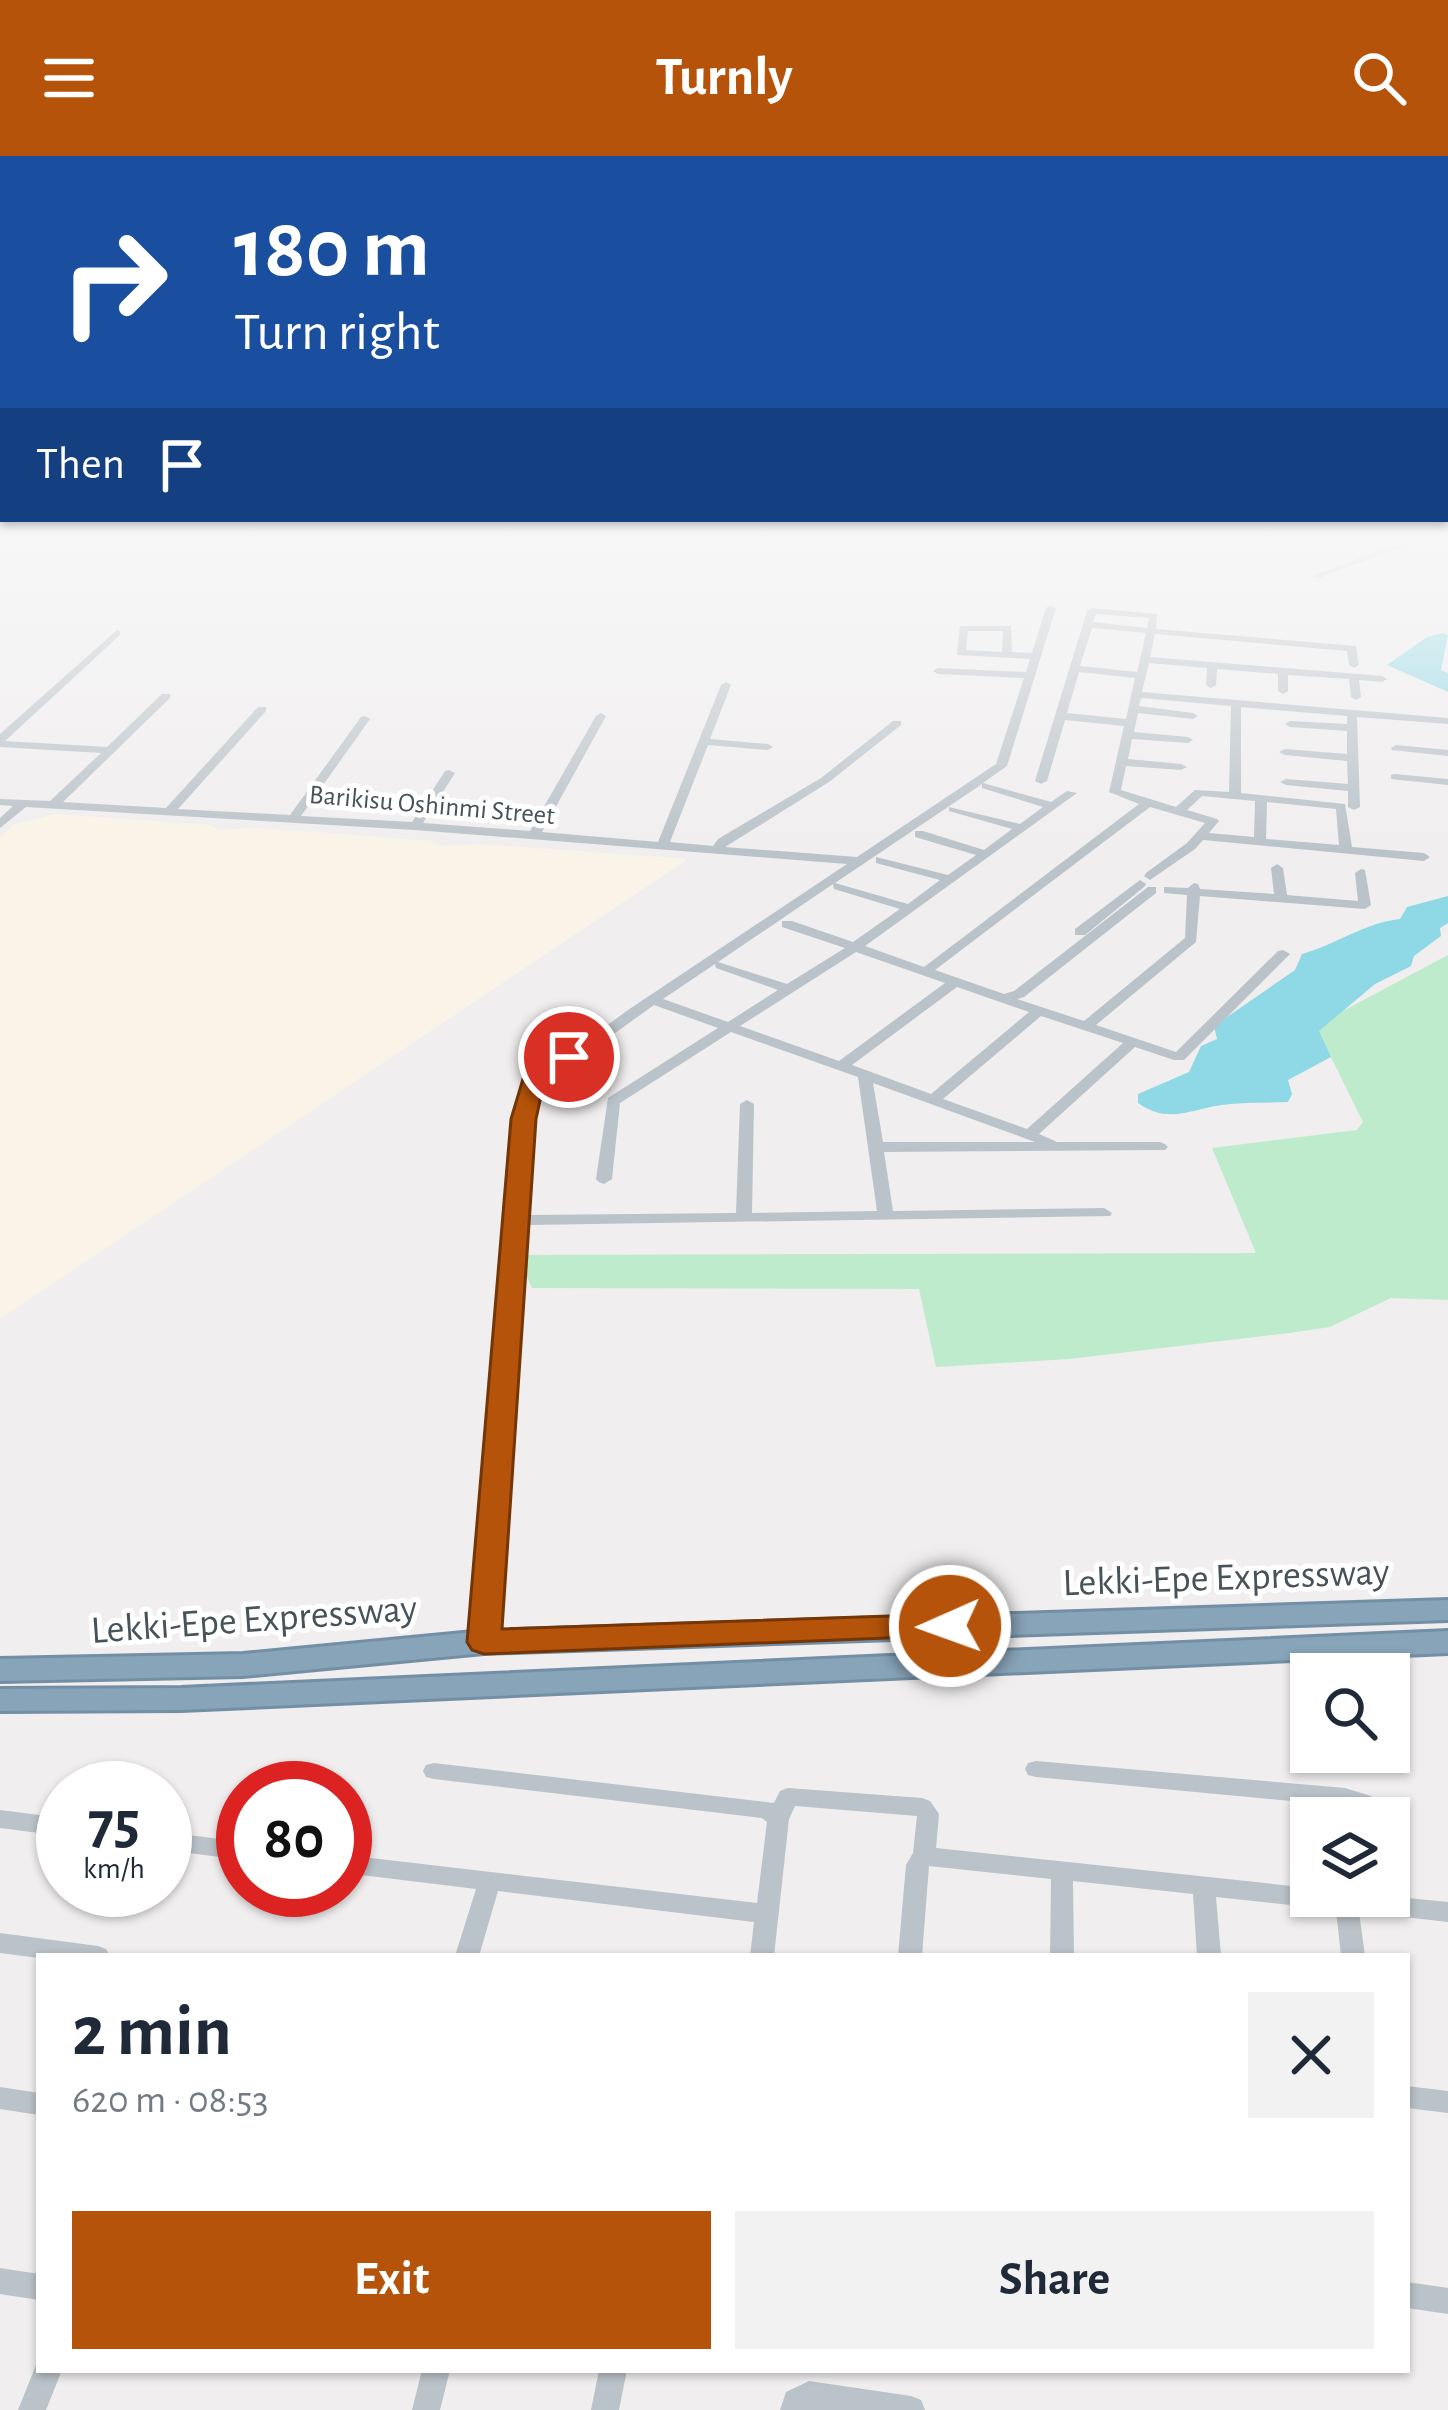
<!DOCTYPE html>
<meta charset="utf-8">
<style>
body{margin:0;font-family:"Alegreya Sans",sans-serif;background:#f2f2f3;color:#1f2937;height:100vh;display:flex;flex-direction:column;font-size:45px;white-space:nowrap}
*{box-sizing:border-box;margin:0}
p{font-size:39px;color:#747a83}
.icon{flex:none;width:66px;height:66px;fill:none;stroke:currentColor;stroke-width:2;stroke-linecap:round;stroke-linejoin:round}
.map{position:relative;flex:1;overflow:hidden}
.panel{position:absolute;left:36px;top:1797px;width:1374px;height:420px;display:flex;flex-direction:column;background:#fff;border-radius:0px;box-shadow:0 3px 9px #0004}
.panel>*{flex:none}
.guide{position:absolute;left:0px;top:0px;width:1449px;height:366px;box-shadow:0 3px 9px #0004;background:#1a4fa0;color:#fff;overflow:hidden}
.controls{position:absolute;left:1290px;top:1497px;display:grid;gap:24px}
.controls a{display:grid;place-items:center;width:120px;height:120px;border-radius:0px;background:#fff;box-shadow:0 3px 9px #0004;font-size:60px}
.speed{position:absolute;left:36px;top:1605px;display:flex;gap:24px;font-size:60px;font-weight:700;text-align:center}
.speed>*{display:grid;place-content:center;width:156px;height:156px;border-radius:50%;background:#fff;box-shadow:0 3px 9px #0004;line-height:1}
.speed small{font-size:30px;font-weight:400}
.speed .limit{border:18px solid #d22;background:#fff;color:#111}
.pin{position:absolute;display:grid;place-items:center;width:102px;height:102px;color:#fff;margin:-51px;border:6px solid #fff;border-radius:50%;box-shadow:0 3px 12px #0007}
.me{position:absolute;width:132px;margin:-66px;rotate:268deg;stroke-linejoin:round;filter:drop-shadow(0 0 9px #0008)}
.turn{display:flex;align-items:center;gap:42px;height:252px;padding:0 36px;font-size:54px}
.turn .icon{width:156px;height:156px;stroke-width:2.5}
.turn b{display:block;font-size:84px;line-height:102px}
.then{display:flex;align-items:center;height:114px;padding:0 36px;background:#0003;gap:24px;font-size:45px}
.round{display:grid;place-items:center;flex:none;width:126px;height:126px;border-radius:0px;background:#f2f2f3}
.head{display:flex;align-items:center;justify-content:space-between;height:204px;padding:0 36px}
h1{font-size:72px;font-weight:600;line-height:90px}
.button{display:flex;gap:24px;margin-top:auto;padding:24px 36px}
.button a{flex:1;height:138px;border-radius:0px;background:#b45309;color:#fff;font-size:48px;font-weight:600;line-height:138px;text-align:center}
.button a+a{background:#f2f2f3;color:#1f2937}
header{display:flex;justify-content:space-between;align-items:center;height:156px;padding:0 36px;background:#b45309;color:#fff;font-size:54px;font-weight:600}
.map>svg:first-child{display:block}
.commercial{fill:#faf3e7}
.green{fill:#beebcc}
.water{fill:#8ed9e5}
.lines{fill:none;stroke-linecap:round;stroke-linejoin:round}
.highway-casing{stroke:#748fa5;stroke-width:6}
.minor{fill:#bac3c9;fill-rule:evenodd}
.highway{fill:#88a4b9;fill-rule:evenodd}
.route{fill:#b45309;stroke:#753606;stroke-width:3}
.labels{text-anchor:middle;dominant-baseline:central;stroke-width:10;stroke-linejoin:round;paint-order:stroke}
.far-street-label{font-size:27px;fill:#475259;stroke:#fff}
.near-street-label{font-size:39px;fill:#475259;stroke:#fff}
</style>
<header><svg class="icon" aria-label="menu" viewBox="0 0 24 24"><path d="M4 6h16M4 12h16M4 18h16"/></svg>Turnly<svg class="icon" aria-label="search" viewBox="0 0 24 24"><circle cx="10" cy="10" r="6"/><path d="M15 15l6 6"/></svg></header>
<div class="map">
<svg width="1448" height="2254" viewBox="0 0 1448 2254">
<rect width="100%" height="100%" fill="#f0eeee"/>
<!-- commercial -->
<path class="commercial" d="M55 658 210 669 218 674 257 672 432 685 441 690 479 688 688 703 0 1163V681L13 669Z"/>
<!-- green -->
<path class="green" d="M1448 799V1144L1391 1142 1330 1171 1289 1177 1069 1203 936 1211 919 1133 532 1132 517 1099 1256 1097 1212 992 1357 974 1363 966 1318 875 1341 856Z"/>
<!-- water -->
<g class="water">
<path d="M1443 477 1448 479 1441 514 1448 517V536L1387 509 1427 481Z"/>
<path d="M1448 740V767L1440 772 1441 780 1414 800 1411 810 1375 828 1319 875 1331 901 1288 924 1292 938 1288 946C1266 947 1242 946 1221 949 1189 954 1168 968 1138 947V938L1189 916 1201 890 1217 883 1214 870 1295 814 1302 798C1337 788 1364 767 1400 763L1407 751Z"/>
</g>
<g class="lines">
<!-- highway casing -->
<g class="highway-casing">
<g id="highway">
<path d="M1448 1444V1464L484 1497 243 1520 0 1525V1503L243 1498 484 1475Z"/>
<path d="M1448 1475V1497L181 1554 0 1555V1533L181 1532Z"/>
</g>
</g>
<!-- minor -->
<g class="minor">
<path d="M1278 381H1289L1278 388H1272V384Z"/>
<path d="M1416 381H1428L1319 422 1311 420Z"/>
<path d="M1051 449 1056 452 1007 610 983 627 1051 646 1067 635 1077 637 865 790 924 811 1139 648 1109 636 1124 570 1065 564 1047 625 1041 628 1035 625 1087 455 1092 452 1157 458 1156 473 1356 490 1359 509 1354 512 1349 509 1347 495 1155 478 1150 501 1382 520 1387 523 1382 526 1359 524 1361 541 1356 544 1351 541 1349 523 1288 519V535L1283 538 1278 535V518L1217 513 1216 529 1211 532 1206 529 1207 512 1149 507 1142 536 1448 562V568L1357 561 1360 651 1354 654 1348 651V635L1286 629 1280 626 1286 623 1348 628 1347 605 1285 599 1279 596 1285 593 1347 598V575L1290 571 1285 568 1290 565 1347 568V560L1241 551V637L1345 648 1352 691 1424 697 1430 701 1424 705 1203 684 1195 693 1150 724 1144 720 1146 717 1187 687 1205 667 1150 651 935 814 1004 838 1014 835 1148 731H1156V737L1024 841 1017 843 1084 865 1185 782 1187 739 1164 737V731L1188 732 1194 727 1198 728 1200 733 1274 738 1271 712 1277 708 1283 712 1287 739 1358 745 1355 717 1361 713 1365 714 1371 749 1365 753 1200 740 1196 786 1096 869 1176 896 1278 795 1283 794 1290 798 1184 904H1174L1135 891 1039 978 1057 986H1160L1165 988 1168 991 1165 994 884 996 893 1055 1104 1052 1112 1057 1110 1060 530 1069 522 1064 518 1103V1173L494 1486 491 1491 484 1493 477 1491 474 1486 502 1173V1103L522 932 628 854 847 708 415 674 26 651 0 672V662L13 650 0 649V643L50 645 101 597 0 591V578L117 474 120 475V479L5 585 107 591 162 538H170V542L63 646 166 652 258 551H266V555L178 653 290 659 361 561 365 560 370 563 301 660 412 666 445 615 449 614 455 617 423 667 530 675 596 560 601 557 606 560 542 676 658 686 721 529 726 526 731 529 710 583 768 588 773 591 768 594 708 589 670 686 713 690 718 683 821 622 893 565H901V569L829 626 725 691 857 701 996 608 1024 522 938 518 933 515 938 512 1026 516 1030 503 957 499 960 470H1011L1012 496 1032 497 1046 452ZM1096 458 1149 462 1147 472 1093 466ZM1092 472 1146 477 1137 516 1080 510ZM968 475H1003L1002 496 966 494ZM1079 516 1135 522 1126 563 1067 557ZM1141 542 1231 550 1229 636 1195 634 1176 651 1121 634 1126 610 1181 614 1187 611 1181 608 1128 603 1132 583 1188 587 1193 584 1188 581 1134 576 1138 557 1193 563 1198 560 1193 557 1139 550ZM982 628V632L1043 651 1020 668 949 651V655L1012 673 984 694 923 675H915V681L976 699 948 719 876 701V707L940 724 908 748 835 727ZM1202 640 1255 645 1254 681 1209 677 1219 665 1217 663 1187 654ZM1267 646 1336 653 1339 689 1266 683ZM833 728 834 733 900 753 853 786 792 765H782V771L845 792 787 828 718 806ZM856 796 945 827 839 905 740 870ZM715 808 716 812 778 834 728 866 663 843ZM957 831 1029 856 931 938 852 909ZM654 849 718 872 608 942 596 1023 599 1026 604 1028 612 1023 620 947 731 876 858 921 877 1055 752 1057 754 948 747 944 740 948 736 1057 530 1059 522 1064 536 934ZM1041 860 1123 887 1027 973 943 943ZM873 927 1035 986H883Z"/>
<path d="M1396 589 1448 594V600L1392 594 1391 592Z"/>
<path d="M1395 618 1448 623V629L1391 623V619Z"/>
<path d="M1140 724 1146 728 1144 731 1085 779H1075V773Z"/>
<path d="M1036 1605 1345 1632 1371 1640 1380 1662H1358L1354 1652 1345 1650 1036 1621 1028 1619 1025 1613 1028 1607Z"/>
<path d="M434 1607 774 1647 780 1635 788 1632 922 1642 930 1645 939 1658 936 1692 1311 1732V1740H1388L1448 1746V1766L1359 1756 1365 1800H1341L1336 1754 1216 1741 1221 1800H1197L1193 1738 1073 1725 1074 1800H1050L1051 1723 929 1710 922 1800H898L906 1709 913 1697 917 1660 795 1650 789 1663 774 1800H750L754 1766 498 1735 479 1800H455L476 1733 345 1717V1699L757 1747 767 1666 762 1662 434 1623 426 1621 423 1615 426 1609Z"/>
<path d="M0 1654 63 1662V1680L0 1672Z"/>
<path d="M165 1676 243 1686V1704L165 1694Z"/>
<path d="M0 1777 98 1790 106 1793 110 1800H39V1802L0 1797Z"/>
<path d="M1407 1930 1448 1935V1957L1407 1952Z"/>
<path d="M0 1931 39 1937V1959L0 1953Z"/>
<path d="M0 2112 39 2118V2144L0 2138Z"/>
<path d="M1407 2126 1448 2132V2158L1407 2152Z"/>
<path d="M38 2204 39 2214H62L46 2254H18Z"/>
<path d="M422 2214H450L440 2254H412Z"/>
<path d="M599 2214H627L619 2254H591Z"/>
<path d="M809 2225 911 2240 921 2244 925 2254H780L786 2236Z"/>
</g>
<!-- highway -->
<use href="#highway" class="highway"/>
</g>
<!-- sky -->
<linearGradient id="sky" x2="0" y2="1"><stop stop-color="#84c3e7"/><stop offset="0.55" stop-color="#f8f7f7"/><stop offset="1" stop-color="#f8f7f7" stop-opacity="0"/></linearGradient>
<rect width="1448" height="696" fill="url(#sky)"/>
<!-- route -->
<path class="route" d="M569 894 581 901 543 931 536 963 502 1473 950 1458 962 1462 967 1470 962 1479 484 1498 472 1494 467 1486 511 963 523 923Z"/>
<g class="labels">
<!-- far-street labels -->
<g class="far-street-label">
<text transform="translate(432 649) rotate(5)">Barikisu Oshinmi Street</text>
</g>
<!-- near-street labels -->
<g class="near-street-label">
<text transform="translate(1226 1422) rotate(-2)">Lekki-Epe Expressway</text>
<text transform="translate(254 1464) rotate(-4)">Lekki-Epe Expressway</text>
</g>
</g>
</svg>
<div class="controls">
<a><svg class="icon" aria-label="search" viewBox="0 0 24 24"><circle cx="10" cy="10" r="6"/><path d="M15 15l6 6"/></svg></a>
<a><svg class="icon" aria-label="layers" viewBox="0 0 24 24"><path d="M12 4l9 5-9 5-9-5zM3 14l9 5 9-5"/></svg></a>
</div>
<div class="speed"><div>75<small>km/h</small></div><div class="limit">80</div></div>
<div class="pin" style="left:569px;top:901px;background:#d93025"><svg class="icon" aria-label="arrive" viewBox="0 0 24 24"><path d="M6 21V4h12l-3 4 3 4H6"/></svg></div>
<svg class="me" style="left:950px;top:1470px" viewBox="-20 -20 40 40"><circle r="17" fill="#b45309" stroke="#fff" stroke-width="3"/><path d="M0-11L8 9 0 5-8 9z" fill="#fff"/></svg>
<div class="guide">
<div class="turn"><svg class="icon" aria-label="right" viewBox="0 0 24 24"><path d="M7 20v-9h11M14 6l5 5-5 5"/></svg><div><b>180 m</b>Turn right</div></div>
<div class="then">Then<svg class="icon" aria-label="arrive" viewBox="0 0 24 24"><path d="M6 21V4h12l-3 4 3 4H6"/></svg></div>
</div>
<section class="panel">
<div class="head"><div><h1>2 min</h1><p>620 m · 08:53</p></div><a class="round"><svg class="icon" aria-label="close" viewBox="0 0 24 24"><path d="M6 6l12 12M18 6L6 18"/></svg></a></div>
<div class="button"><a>Exit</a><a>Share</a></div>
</section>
</div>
